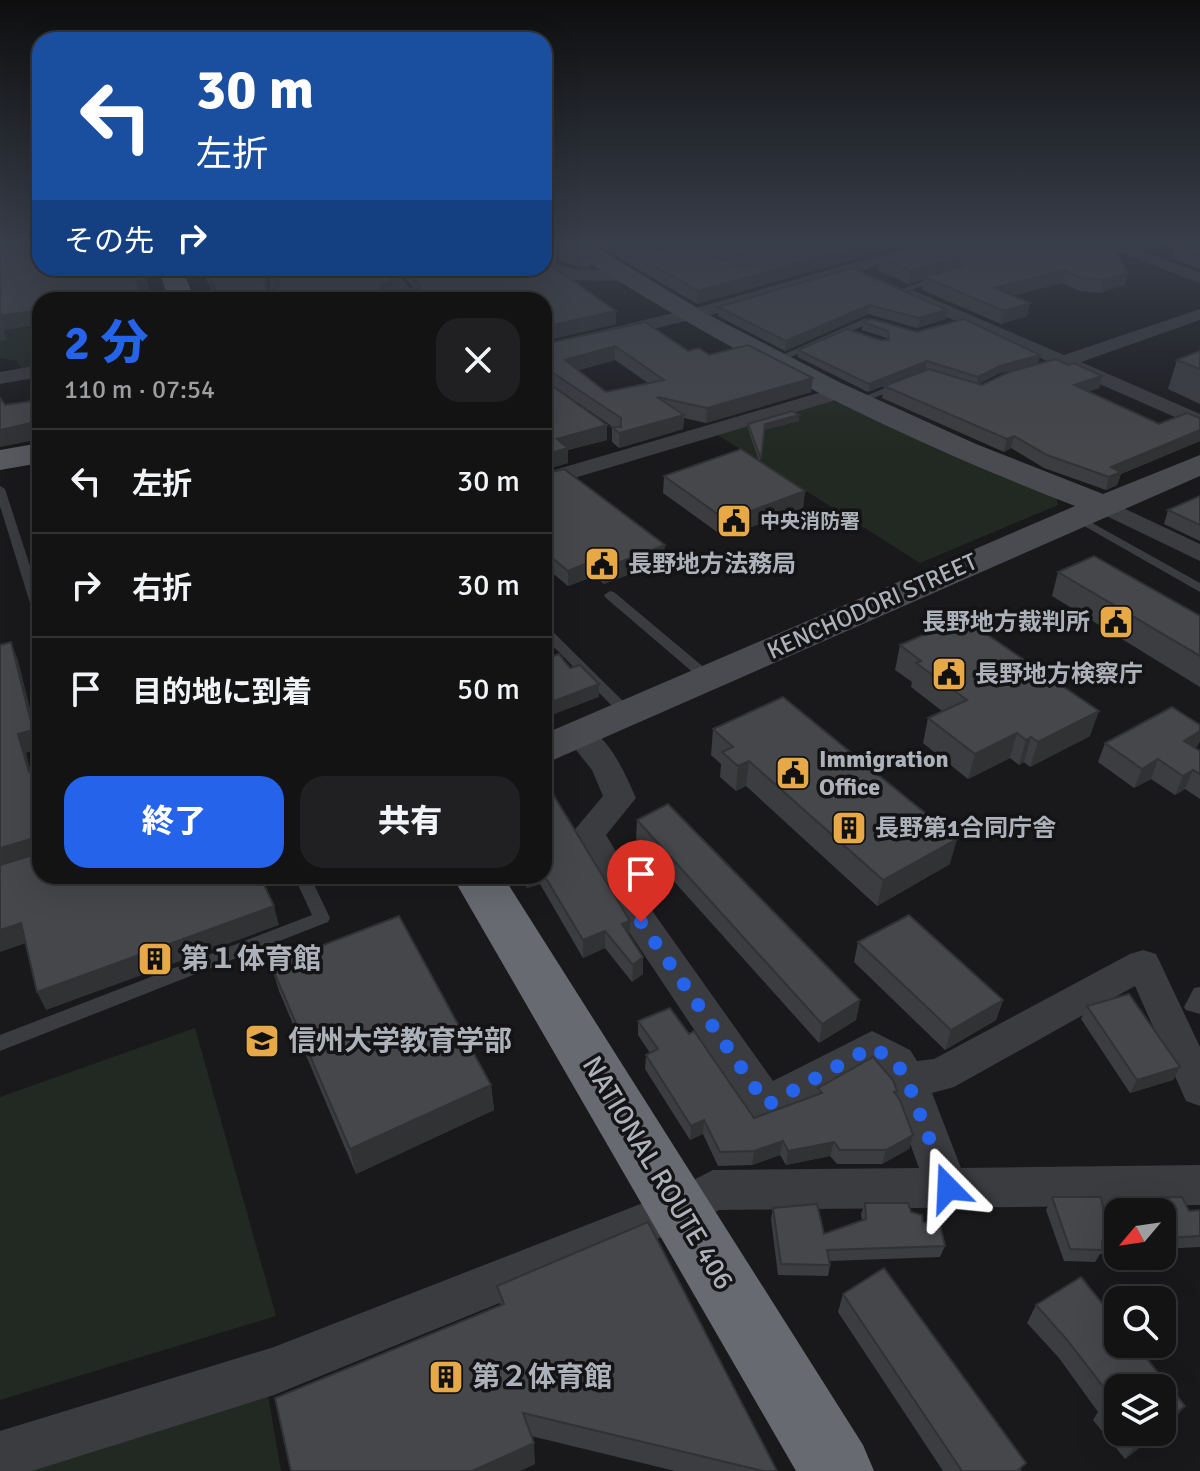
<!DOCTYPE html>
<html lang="ja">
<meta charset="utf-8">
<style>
body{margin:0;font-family:Signika,"Noto Sans JP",sans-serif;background:#202022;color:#f1f3f6;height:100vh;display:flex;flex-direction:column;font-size:30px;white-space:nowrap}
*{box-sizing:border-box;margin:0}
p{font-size:26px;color:#9d9ea0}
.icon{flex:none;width:44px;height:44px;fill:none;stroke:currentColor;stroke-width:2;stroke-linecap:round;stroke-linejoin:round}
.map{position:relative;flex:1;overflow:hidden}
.side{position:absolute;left:32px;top:292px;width:520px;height:592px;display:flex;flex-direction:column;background:#131314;border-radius:24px;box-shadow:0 8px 32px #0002,0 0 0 2px #323234}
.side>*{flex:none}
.guide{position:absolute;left:32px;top:32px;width:520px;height:244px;border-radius:24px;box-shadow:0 8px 32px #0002,0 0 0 2px #323234;background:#1a4fa0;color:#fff;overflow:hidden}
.needle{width:52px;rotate:241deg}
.fabs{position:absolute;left:1104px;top:1198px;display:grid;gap:16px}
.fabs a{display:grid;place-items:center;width:72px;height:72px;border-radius:16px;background:#131314;box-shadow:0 8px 32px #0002,0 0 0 2px #323234;font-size:40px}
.pin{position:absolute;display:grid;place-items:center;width:68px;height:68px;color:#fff;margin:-82px -34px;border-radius:50% 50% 50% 0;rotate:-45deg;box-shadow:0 0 8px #0007}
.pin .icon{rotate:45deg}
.me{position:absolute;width:88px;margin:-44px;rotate:339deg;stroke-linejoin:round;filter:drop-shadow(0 0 6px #0008)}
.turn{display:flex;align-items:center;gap:28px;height:168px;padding:0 32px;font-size:36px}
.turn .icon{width:104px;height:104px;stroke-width:2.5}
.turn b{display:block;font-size:56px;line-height:68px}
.then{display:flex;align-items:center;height:76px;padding:0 32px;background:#0003;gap:16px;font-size:30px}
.round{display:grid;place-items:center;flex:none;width:84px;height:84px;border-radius:24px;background:#202022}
.overview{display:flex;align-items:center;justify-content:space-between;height:136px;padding:0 32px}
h1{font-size:48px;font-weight:800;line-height:60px;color:#2563eb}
.cta{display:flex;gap:16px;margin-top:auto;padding:16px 32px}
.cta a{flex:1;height:92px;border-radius:24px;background:#2563eb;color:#fff;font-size:32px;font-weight:800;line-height:92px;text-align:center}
.cta a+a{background:#202022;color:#f1f3f6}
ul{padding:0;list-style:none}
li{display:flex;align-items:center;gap:24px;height:104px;padding:0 32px;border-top:2px solid #323234}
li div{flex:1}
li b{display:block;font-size:30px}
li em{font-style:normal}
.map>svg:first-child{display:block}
.green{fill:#212922}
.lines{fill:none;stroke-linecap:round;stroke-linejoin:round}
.lane{fill:#3b3c40;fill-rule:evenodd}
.street{fill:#3b3c40;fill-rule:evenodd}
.secondary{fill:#494b50;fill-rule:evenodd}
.primary{fill:#57595f;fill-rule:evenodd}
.highway{fill:#676a71;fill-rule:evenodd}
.wall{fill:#3c3d40;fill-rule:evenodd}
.shaded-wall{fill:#313234}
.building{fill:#46474b;stroke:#313234;stroke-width:2;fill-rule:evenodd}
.route{stroke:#2563eb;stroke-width:14;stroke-dasharray:0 25.2}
.labels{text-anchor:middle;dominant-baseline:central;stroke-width:7;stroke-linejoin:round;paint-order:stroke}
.far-poi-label{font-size:20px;font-weight:bold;fill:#adb1ba;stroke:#141416;text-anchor:start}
.poi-label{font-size:24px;font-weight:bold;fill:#adb1ba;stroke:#141416;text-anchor:start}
.street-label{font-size:24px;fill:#adb1ba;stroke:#141416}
.near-poi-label{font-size:28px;font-weight:bold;fill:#adb1ba;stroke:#141416;text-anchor:start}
.near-street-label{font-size:28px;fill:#adb1ba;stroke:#141416}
</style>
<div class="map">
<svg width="1200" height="1471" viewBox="0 0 1200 1471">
<rect width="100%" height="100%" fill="#19191b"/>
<!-- green -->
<g class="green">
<path d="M40 327V368L22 371 17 361 0 358V329Z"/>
<path d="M830 401 849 402 1055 493 1058 505 920 563 716 434Z"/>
<path d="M195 1028 276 1316 0 1400V1097Z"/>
<path d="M267 1389 281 1471H23Z"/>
</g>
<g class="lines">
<!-- lane -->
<g class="lane">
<path d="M269 268H277L278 300H270Z"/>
<path d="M939 276 946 278 905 292 898 290Z"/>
<path d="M866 318 883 323 879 326 870 323 779 362 771 360Z"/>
<path d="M895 384 903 386 861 403 853 401Z"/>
<path d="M0 486 5 489 40 597V620L34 616 0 506Z"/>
<path d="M1076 514 1200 583V592L1072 519V515Z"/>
<path d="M610 591 614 592 713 675 715 678 713 681H703L606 598 604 595Z"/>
<path d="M544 626 548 627 632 710 634 713 632 716H622L544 637Z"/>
<path d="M294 876H310L330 918 328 922 0 1051V1035L312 915Z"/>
</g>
<!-- street -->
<g class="street">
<path d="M544 243H558L556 262C579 278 616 262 633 276L624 281 563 280 542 268Z"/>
<path d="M922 243H947L945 246 714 314 544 356V344L703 306Z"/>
<path d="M1095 243H1118L1200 272V283Z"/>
<path d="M378 268H406L398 273 419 300H401Z"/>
<path d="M912 290 1064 355 1200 309V320L1081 362 1200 414V428L906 299 903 295Z"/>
<path d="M40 365V377L0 384V372Z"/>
<path d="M839 387 846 389 849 393 846 397 544 487V473Z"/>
<path d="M1102 498 1200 544V561L1094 510 1090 505 1094 500Z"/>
<path d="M579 725C609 733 624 772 636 798L606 835 653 912 773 1081 872 1031 910 1050 917 1061 934 1059 1130 954 1143 950 1156 954 1200 1047V1106L1186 1101 1135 986 954 1087 932 1093 961 1168 1200 1165V1205L719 1210 696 1223 274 1395 32 1471H0V1431L274 1347 666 1194 713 1170 919 1168 889 1086 882 1074 871 1067 781 1118 767 1123 753 1118 629 932 572 833 603 796 592 770 564 735 568 728Z"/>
</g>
<!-- secondary -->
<path class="secondary" d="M563 243H589L709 315 841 383 976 444 1103 494 1200 455V476L544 764V734L1075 506C896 437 727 352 566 248Z"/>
<!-- primary -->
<path class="primary" d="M40 443V463L0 470V450Z"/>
<!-- highway -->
<g class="highway">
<path d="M158 268H182L195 300H169Z"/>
<path d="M452 876H503L863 1445 874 1471H796Z"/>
</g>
</g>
<!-- wall -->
<g class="wall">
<path d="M594 243H912L697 304Z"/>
<path d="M928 243 1128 273 1124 285 1100 293 1079 291 1062 283 1012 296 1027 316 1001 324 922 290 924 279 909 284 877 270 878 257Z"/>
<path d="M1123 243H1171L1146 250Z"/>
<path d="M1200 243V269L1172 259 1175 247Z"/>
<path d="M559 251 590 257V267L576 266 559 260Z"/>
<path d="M200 268H266L268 290 414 289 402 274V268H544L616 311V324L544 341V300H215L214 294Z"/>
<path d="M852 268 946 319 917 328 868 314 785 351 718 316V307Z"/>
<path d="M645 322 688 351 709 355 811 392 706 423 684 418 683 429 619 448 612 442V427H613L546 381 607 440 568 450V463L544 470V344ZM615 360 648 383 606 392 578 370Z"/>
<path d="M863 322 1040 355 1038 363 998 374 979 384 982 385 1068 365 1102 376 1099 388 1088 392 1159 424 1200 418V441L1121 474 1117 485 1106 490 1044 468 1011 448 1004 452 882 398 884 386 928 370 926 369 868 392 798 357V350L887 340V338L862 330Z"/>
<path d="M1200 351V404L1168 389 1177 360Z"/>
<path d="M799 415V421L764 430 760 462 805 491 803 508 724 537 663 493 664 476 759 461 748 429V424Z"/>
<path d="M544 474 664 561 604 584 595 576 568 586 544 566Z"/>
<path d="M1200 496V541L1164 524 1168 510Z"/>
<path d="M1058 572 1200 616V687L1052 596Z"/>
<path d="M900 645 1090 736 1030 767 1024 762 1019 765 1010 758 968 779 923 743 928 718 942 711 911 687 912 682 895 670Z"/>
<path d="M1200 725V741L1196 748 1200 751V799L1185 789 1175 795 1151 779 1134 788 1098 762 1105 743Z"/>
<path d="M713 729 950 864 877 906 746 786 736 791 720 777 721 764 711 755Z"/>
<path d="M544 788 629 935 643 974 632 982 605 948 583 958 540 884 527 888 521 876H544Z"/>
<path d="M637 820 860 1000 856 1020 819 1043 636 839Z"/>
<path d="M858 942 1003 1000 996 1020 945 1050 854 962Z"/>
<path d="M271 965 491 1085 494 1110 356 1174 279 991Z"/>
<path d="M1200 987V1014L1186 1010 1184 1007 1194 988Z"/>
<path d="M1087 1006 1180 1067 1173 1080 1130 1093 1081 1019Z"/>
<path d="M638 1021 689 1034 754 1118 816 1095 818 1088 896 1094 913 1135 909 1149 882 1164H837L830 1156 786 1165 780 1155 752 1165 718 1166 703 1134 690 1140 645 1069 646 1055 650 1053 638 1035Z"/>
<path d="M1052 1197 1109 1242 1102 1254H1100L1095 1262 1064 1261 1046 1210Z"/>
<path d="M1123 1198 1189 1211 1200 1210V1247L1162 1249V1212H1118L1117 1209Z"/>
<path d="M865 1203 911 1212 923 1222 945 1246 940 1257 830 1261V1265L828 1276 778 1275 771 1219 773 1208 824 1234 862 1220 861 1214Z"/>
<path d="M1081 1277 1118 1323V1344H1135L1185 1406 1172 1422 1162 1430V1388H1118V1432H1159L1125 1459 1093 1420 1098 1412 1059 1358 1027 1323 1036 1305Z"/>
<path d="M497 1286 777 1471H675L531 1436 535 1464 520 1471H291L500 1305Z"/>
<path d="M843 1294 1022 1471H943L838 1312Z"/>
</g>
<!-- shaded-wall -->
<g class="shaded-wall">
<path d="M654 243H690V245L639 257V250L641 246Z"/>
<path d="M871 243H912L697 304 698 291Z"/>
<path d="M1148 243H1171L1146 250Z"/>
<path d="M962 257 959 269 925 277 924 279 909 284 911 271Z"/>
<path d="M264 268H266L267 300 265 287Z"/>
<path d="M1065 270 1062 283 992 301 994 288Z"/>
<path d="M1128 273 1124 285 1100 293 1103 280Z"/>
<path d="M147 279 150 293 141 295 137 281Z"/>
<path d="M392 282 394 295 380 289 381 284Z"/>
<path d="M1030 303 1027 316 1001 324 1004 311Z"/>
<path d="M869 305 868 314 785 351 786 341Z"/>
<path d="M40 310V325L4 330 7 340 0 341V316Z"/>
<path d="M947 310 946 319 917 328 919 318Z"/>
<path d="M616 311V324L544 341V327Z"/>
<path d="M615 346V360L565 374V360Z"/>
<path d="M1040 355 1038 363 998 374 977 385 978 377 1000 366Z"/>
<path d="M927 361 926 369 868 392 869 384Z"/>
<path d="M1102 376 1099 388 1071 397 1074 385Z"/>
<path d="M813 378 811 392 706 423 707 408Z"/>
<path d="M684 415 683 429 619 448V433Z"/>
<path d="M799 415V421L764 430 760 465 765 424Z"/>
<path d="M40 421V439L0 447V430Z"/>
<path d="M607 425V440L568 450V463L544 470V455L557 439Z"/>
<path d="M1200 430V441L1121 474 1117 485 1106 490 1111 467Z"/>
<path d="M1014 436 1011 448 1004 452 1007 439Z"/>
<path d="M805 491 803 508 724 537 726 520Z"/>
<path d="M665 545 664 561 604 584V568Z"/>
<path d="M595 560V576L568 586V571Z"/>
<path d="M11 642 18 660 40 748 26 753 36 791 29 772 18 734Z"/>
<path d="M599 684V697L544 718V705Z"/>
<path d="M1099 711 1090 736 1030 767 1038 742Z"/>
<path d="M1200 731V741L1197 747 1176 760 1184 741Z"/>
<path d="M1017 733 1010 758 968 779 975 754Z"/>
<path d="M1031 737 1024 762 1019 765 1026 740Z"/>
<path d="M1158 759 1151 779 1134 788 1142 769Z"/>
<path d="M749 761 746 786 736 791 738 766Z"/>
<path d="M34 770 40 786V812H39L40 824 31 794Z"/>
<path d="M1193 770 1185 789 1175 795 1183 776Z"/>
<path d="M34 838 40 853 0 870V848Z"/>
<path d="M957 839 950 864 877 906 883 880Z"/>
<path d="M527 876H540V884L527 888Z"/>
<path d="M274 906 279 925 46 1010 37 992Z"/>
<path d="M630 921 629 938 622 924Z"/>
<path d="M21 923 29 942 0 952V930Z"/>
<path d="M605 931V948L583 958V940Z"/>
<path d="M643 957V974L632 982 633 965Z"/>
<path d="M860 1000 856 1020 819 1043 822 1024Z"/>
<path d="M1003 1000 996 1020 945 1050 951 1030Z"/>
<path d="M1180 1067 1173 1080 1130 1093 1137 1080Z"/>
<path d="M491 1085 494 1110 356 1174 350 1149Z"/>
<path d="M704 1120 703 1134 690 1140 691 1126Z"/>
<path d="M913 1135 909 1149 882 1164 886 1150Z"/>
<path d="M783 1141 780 1155 752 1165 754 1151Z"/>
<path d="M834 1142 830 1156 786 1165 788 1151Z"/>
<path d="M1185 1406 1172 1422 1162 1430V1423Z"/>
<path d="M1151 1432H1159L1125 1459 1137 1443Z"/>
<path d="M534 1443 535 1464 520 1471H472Z"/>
</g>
<!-- building -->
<g class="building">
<path d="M0 243H40V268H143L147 279 137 281 142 300H40V310L0 316Z"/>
<path d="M560 243H570L590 257H576L559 251Z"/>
<path d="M615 243H654L641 246 639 250 647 254 688 244 742 268 753 265 750 259 713 243H871L698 291Z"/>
<path d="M928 243H1111L1128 273 1103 280 1082 278 1065 270 994 288 1030 303 1004 311 925 277 964 266 967 261 962 257 911 271 878 257Z"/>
<path d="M1189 243H1200V255L1175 247Z"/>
<path d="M544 261 616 311 544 327V300H218L213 291 216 290 204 268H264L265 287 268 290 279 287 278 268H382L392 282 381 284 380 289H420V285L406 268H544Z"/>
<path d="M852 268 947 310 919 318 869 305 786 341 718 307Z"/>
<path d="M871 319 917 332 964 319 1040 355 1000 366 978 377 927 361 869 384 798 350 847 329 880 340H889L888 331 863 322Z"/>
<path d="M645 322 688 351 699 348 709 355 748 345 813 378 707 408 657 397 684 415 619 433 612 427H621V418L544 367V344ZM615 346 664 380 606 392 565 360Z"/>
<path d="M1200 351V369L1177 360Z"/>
<path d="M1056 359 1068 365 1074 363 1102 376 1074 385 1159 424 1187 413 1200 418V430L1111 467 1121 472 1109 477 1047 455 1014 436 1007 439 884 386 929 369 982 385 1009 372Z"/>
<path d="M544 380 607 425 557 439 568 448 544 455Z"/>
<path d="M0 398 5 405 40 400V421L0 430Z"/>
<path d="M792 411 799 415 765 424 761 459 748 424Z"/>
<path d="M741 449 805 491 726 520 664 476Z"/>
<path d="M564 469 665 545 604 568 595 560 568 571 544 551V474Z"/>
<path d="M1200 496V525L1168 510Z"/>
<path d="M1094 556 1200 616V656L1058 572Z"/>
<path d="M963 618 1099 711 1038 742 1031 737 1026 740 1017 733 975 754 928 718 967 700 916 663 921 661 900 645Z"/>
<path d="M11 642 33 730 18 734 29 772 34 770 39 791 31 794 40 824V876H260L274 906 37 992 21 923 0 930V865L33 855 34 838 0 848V645Z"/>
<path d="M559 654 570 668 580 665 599 684 544 705V658L545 659Z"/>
<path d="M783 697 957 839 883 880 749 761 738 766 722 752 733 747 713 729Z"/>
<path d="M1172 707 1200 725V731L1184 741 1200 751V774L1193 770 1183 776 1158 759 1142 769 1105 743Z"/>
<path d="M548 786 630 921 622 924 643 957 633 965 605 931 583 940 544 875V788Z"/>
<path d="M668 804 860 1000 822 1024 637 820Z"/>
<path d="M909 915 1003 1000 951 1030 858 942Z"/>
<path d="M399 916 491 1085 350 1149 271 965Z"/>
<path d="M1129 994 1180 1067 1137 1080 1087 1006Z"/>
<path d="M670 1008 689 1034 694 1031 754 1118 822 1093 818 1088 873 1057 893 1080 897 1091 894 1092 900 1100 913 1135 886 1150H840L834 1142 788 1151 783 1141 754 1151 720 1152 704 1120 691 1126 646 1055 658 1049 638 1021Z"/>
<path d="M1052 1197H1101L1109 1242 1102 1241V1250L1070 1249Z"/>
<path d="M1182 1197 1189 1211 1200 1210V1236L1162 1238V1212H1129L1123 1198Z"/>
<path d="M865 1203H908L911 1212 922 1215 923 1222 940 1225 945 1246 827 1250 830 1265 781 1264 773 1208 817 1204 824 1234 866 1219Z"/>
<path d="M648 1222 777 1471H763L523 1413 534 1443 472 1471H291L275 1398 504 1304 497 1286Z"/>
<path d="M884 1268 1026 1463 1017 1471H962L843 1294Z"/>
<path d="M1081 1277 1118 1323V1344H1135L1185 1406 1162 1423V1388H1118V1421L1104 1404 1111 1397 1068 1341 1036 1305Z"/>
<path d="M1127 1432H1151L1137 1443Z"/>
</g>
<!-- sky -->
<linearGradient id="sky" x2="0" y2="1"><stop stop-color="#0e0e0f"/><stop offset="0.54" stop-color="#383e4a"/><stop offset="1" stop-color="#383e4a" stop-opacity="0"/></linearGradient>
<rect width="1200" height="449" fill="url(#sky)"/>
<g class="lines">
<!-- route -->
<path class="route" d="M641 922 767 1105 872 1047 896 1062 907 1080 948 1188"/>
</g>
<!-- icons -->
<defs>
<g id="civic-square" transform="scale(1.8)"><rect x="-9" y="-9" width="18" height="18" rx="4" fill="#e7a945" stroke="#141416"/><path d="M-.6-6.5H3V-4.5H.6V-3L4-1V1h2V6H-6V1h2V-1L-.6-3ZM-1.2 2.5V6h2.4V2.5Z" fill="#111"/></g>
<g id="building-square" transform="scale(1.8)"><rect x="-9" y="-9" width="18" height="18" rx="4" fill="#e7a945" stroke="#141416"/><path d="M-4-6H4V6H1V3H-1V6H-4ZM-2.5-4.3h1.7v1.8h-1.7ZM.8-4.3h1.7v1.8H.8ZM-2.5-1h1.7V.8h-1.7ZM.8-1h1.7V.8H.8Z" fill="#111"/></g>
<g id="university-square" transform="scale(1.8)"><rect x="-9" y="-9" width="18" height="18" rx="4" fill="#e7a945" stroke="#141416"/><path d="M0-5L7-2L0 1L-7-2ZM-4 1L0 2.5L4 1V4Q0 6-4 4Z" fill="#111"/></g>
</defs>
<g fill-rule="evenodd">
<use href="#civic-square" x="734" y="521"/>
<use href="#civic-square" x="602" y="564"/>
<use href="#civic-square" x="1116" y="622"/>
<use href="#civic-square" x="949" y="674"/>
<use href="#civic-square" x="793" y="773"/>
<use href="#building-square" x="849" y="828"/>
<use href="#building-square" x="155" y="959"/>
<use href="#university-square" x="262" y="1041"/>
<use href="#building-square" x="446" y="1377"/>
</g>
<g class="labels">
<!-- far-poi labels -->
<g class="far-poi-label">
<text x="760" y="521">中央消防署</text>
</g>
<!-- poi labels -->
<g class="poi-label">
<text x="628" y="564">長野地方法務局</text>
<text x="1090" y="622" text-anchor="end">長野地方裁判所</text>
<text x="975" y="674">長野地方検察庁</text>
<text x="819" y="759">Immigration<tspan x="819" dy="28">Office</tspan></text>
<text x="875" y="828">長野第1合同庁舎</text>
</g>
<!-- street labels -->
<g class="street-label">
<text transform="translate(872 606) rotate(-24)">KENCHODORI STREET</text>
</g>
<!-- near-poi labels -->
<g class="near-poi-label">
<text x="181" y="959">第１体育館</text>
<text x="288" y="1041">信州大学教育学部</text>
<text x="472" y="1377">第２体育館</text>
</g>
<!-- near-street labels -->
<g class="near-street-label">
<text transform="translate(658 1173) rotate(59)">NATIONAL ROUTE 406</text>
</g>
</g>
</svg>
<div class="fabs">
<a><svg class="needle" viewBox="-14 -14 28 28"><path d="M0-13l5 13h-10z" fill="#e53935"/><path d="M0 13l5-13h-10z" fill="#9d9ea0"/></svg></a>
<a><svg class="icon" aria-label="search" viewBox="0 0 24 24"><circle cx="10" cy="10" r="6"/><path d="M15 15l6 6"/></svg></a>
<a><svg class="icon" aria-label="layers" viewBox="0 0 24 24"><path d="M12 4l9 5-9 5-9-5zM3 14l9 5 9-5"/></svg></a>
</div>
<div class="pin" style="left:641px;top:922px;background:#d93025"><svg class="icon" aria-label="arrive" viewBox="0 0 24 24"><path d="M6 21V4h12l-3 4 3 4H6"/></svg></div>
<svg class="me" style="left:948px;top:1188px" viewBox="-20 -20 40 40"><path d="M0-17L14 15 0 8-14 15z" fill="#2563eb" stroke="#fff" stroke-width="4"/></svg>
<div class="guide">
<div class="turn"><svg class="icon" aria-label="left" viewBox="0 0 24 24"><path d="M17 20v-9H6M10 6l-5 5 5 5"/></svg><div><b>30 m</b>左折</div></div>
<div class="then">その先<svg class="icon" aria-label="right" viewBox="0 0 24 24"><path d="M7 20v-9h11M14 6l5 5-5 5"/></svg></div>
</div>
<section class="side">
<div class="overview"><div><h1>2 分</h1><p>110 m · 07:54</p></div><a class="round"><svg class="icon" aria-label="close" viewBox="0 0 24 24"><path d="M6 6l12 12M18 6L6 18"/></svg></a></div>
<ul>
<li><svg class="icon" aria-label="left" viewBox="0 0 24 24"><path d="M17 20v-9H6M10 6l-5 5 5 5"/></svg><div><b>左折</b></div><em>30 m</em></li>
<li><svg class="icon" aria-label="right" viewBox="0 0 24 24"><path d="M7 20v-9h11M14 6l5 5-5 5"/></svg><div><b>右折</b></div><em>30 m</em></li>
<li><svg class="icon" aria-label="arrive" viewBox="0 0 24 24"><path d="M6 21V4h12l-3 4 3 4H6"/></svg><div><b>目的地に到着</b></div><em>50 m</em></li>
</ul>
<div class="cta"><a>終了</a><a>共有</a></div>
</section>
</div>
